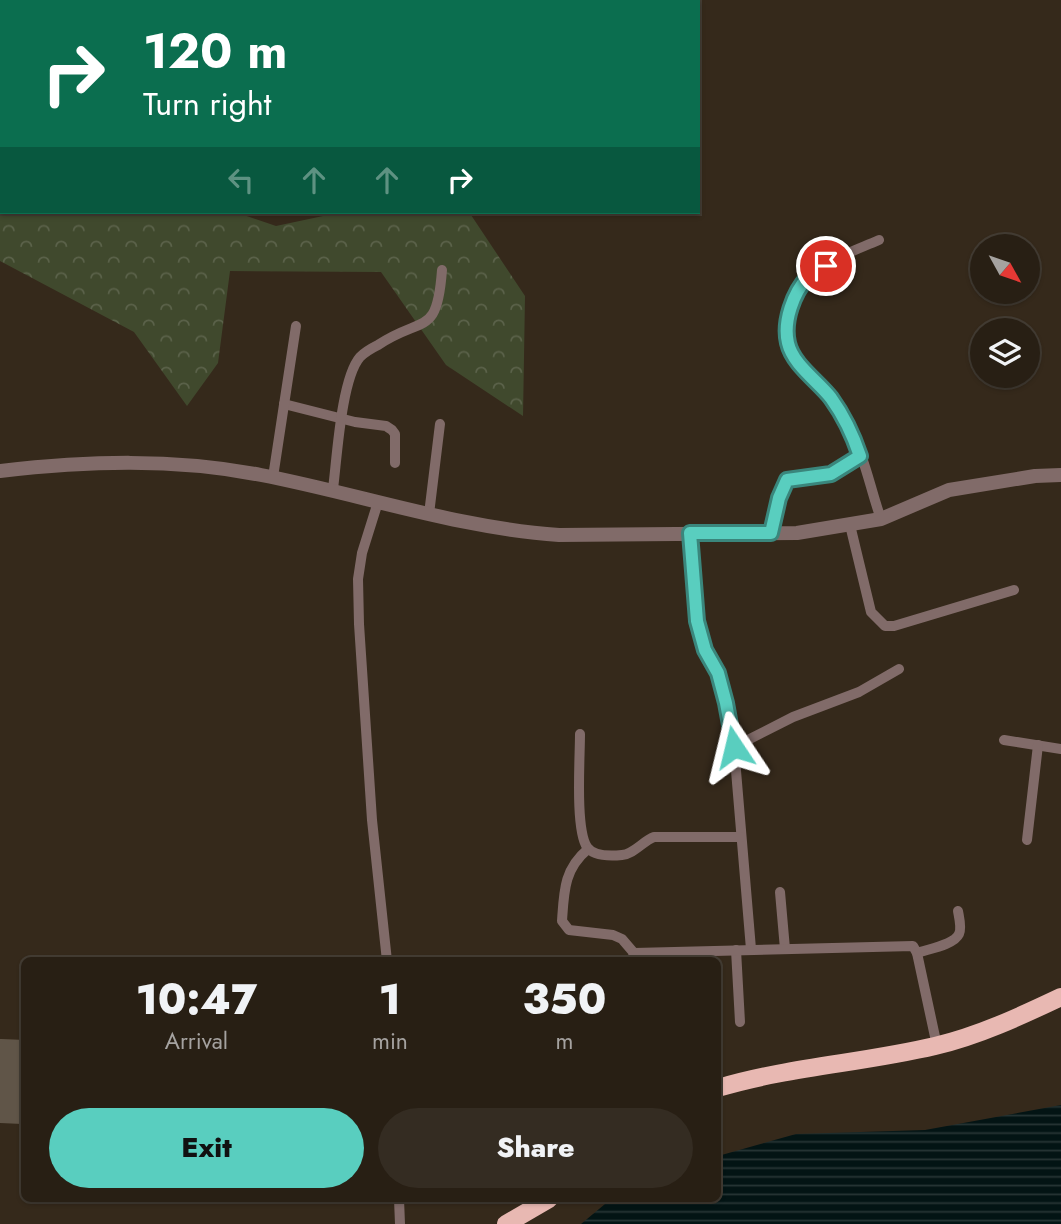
<!DOCTYPE html>
<style>
body{margin:0;font-family:Jost,sans-serif;background:#342c22;color:#f1f3f6;height:100vh;display:flex;flex-direction:column;font-size:26px;white-space:nowrap}
*{box-sizing:border-box;margin:0}
p{font-size:23px;color:#a5a2a0}
.icon{flex:none;width:38px;height:38px;fill:none;stroke:currentColor;stroke-width:2;stroke-linecap:round;stroke-linejoin:round}
.map{position:relative;flex:1;overflow:hidden}
.panel{position:absolute;left:21px;top:957px;width:700px;height:245px;display:flex;flex-direction:column;background:#281f14;border-radius:10px;box-shadow:0 2px 5px #0004,0 0 0 2px #443d34}
.panel>*{flex:none}
.hud{position:absolute;left:0px;top:0px;width:700px;height:214px;box-shadow:0 2px 5px #0004,0 0 0 2px #443d34;background:#0b6e4f;color:#fff;overflow:hidden}
.needle{width:46px;rotate:130deg}
.buttons{position:absolute;left:970px;top:234px;display:grid;gap:14px}
.buttons a{display:grid;place-items:center;width:70px;height:70px;border-radius:50%;background:#281f14;box-shadow:0 2px 5px #0004,0 0 0 2px #443d34;font-size:35px}
.pin{position:absolute;display:grid;place-items:center;width:60px;height:60px;color:#fff;margin:-30px;border:4px solid #fff;border-radius:50%;box-shadow:0 2px 7px #0007}
.me{position:absolute;width:77px;margin:-38px;rotate:350deg;stroke-linejoin:round;filter:drop-shadow(0 0 5px #0008)}
.turn{display:flex;align-items:center;gap:24px;height:147px;padding:0 28px;font-size:32px}
.turn .icon{width:91px;height:91px;stroke-width:2.5}
.turn b{display:block;font-size:49px;line-height:60px}
.lanes{display:flex;align-items:center;height:66px;padding:0 28px;background:#0003;justify-content:center;gap:35px;direction:ltr}
.lanes .off{opacity:.35}
.eta{display:flex;justify-content:space-evenly;align-items:center;height:119px;text-align:center}
.eta b{font-size:42px;font-weight:800;line-height:49px}
.primary-button{display:flex;gap:14px;margin-top:auto;padding:14px 28px}
.primary-button a{flex:1;height:80px;border-radius:42px;background:#59cebf;color:#111;font-size:28px;font-weight:800;line-height:80px;text-align:center}
.primary-button a+a{background:#342c22;color:#f1f3f6}
.map>svg:first-child{display:block}
.forest{fill:url(#forest-crowns)}
.water{fill:url(#water-rules)}
.lines{fill:none;stroke-linecap:round;stroke-linejoin:round}
.runway{stroke:#605548;stroke-width:84}
.minor{stroke:#816b69;stroke-width:10}
.tertiary{stroke:#816b69;stroke-width:14}
.trunk{stroke:#e8b8b2;stroke-width:18}
.route-casing{stroke:#3a867c;stroke-width:18}
.route{stroke:#59cebf;stroke-width:12}
</style>
<div class="map">
<svg width="1061" height="1224" viewBox="0 0 1061 1224">
<defs>
<pattern id="forest-crowns" width="20" height="18" patternUnits="userSpaceOnUse" patternTransform="scale(1.75)"><rect width="20" height="18" fill="#40492d"/><path d="M2 6a3 3 0 1 1 6 0M12 15a3 3 0 1 1 6 0" fill="none" stroke="#5b624a"/></pattern>
<pattern id="water-rules" width="6" height="5" patternUnits="userSpaceOnUse" patternTransform="scale(1.75)"><rect width="6" height="5" fill="#031414"/><path d="M0 2.5h6" fill="none" stroke="#273535"/></pattern>
</defs>
<rect width="100%" height="100%" fill="#35291b"/>
<!-- forest -->
<path class="forest" d="M0 0 168 2H2V212H235L276 226 342 212H469L525 296 523 416 446 365 381 272 230 271 218 363 187 406 134 332 0 261Z"/>
<!-- water -->
<path class="water" d="M1061 1105V1224H581L611 1199H718V1156L796 1134 925 1130Z"/>
<g class="lines">
<!-- runway -->
<path class="runway" d="M0 1081 24 1082"/>
<!-- minor -->
<g class="minor">
<path d="M879 240C835 259 798 268 789 320 787 335 788 348 797 360 815 385 838 404 852 432 865 459 871 491 881 519"/>
<path d="M284 404 355 422 386 426 392 430 395 434V463"/>
<path d="M273 477 296 326"/>
<path d="M333 489C337 459 341 379 360 357 365 352 372 348 378 345 423 315 437 338 442 270"/>
<path d="M378 502 362 553 358 579 359 624 372 820 387 961"/>
<path d="M429 514 440 424"/>
<path d="M850 525 871 612 885 626H894L1014 590"/>
<path d="M690 533 697 621 705 650 718 673 726 703 734 747 751 949"/>
<path d="M771 533 779 498 787 480 831 474 860 456"/>
<path d="M580 734C580 758 575 829 587 847 593 856 611 856 622 855 634 854 643 841 654 837H741"/>
<path d="M1004 740 1061 749"/>
<path d="M734 747 793 717 859 692 899 669"/>
<path d="M1027 840 1038 745"/>
<path d="M588 849C564 869 564 891 562 921L569 930 613 935 622 939 634 953"/>
<path d="M780 892 785 949"/>
<path d="M736 950 740 1022"/>
<path d="M917 953C928 949 954 945 959 934 962 928 959 917 958 911"/>
<path d="M632 961 634 953 913 946 917 953 937 1046"/>
<path d="M399 1199 400 1224"/>
</g>
<!-- tertiary -->
<path class="tertiary" d="M0 471C87 461 174 458 261 475 360 494 457 528 559 535L797 533 881 519 949 490 1035 476 1061 475"/>
<!-- trunk -->
<g class="trunk">
<path d="M718 1088C788 1067 863 1063 935 1046 978 1036 1021 1016 1061 997"/>
<path d="M506 1224 549 1199"/>
</g>
</g>
<g class="lines">
<!-- route casing -->
<g class="route-casing">
<path id="route" d="M734 747 726 703 718 673 705 650 697 621 690 533H771L779 498 787 480 831 474 860 456C853 435 844 416 831 398 818 381 793 365 788 343 783 322 793 293 808 277 812 273 820 269 826 266"/>
</g>
<!-- route -->
<use href="#route" class="route"/>
</g>
</svg>
<div class="buttons">
<a><svg class="needle" viewBox="-14 -14 28 28"><path d="M0-13l5 13h-10z" fill="#e53935"/><path d="M0 13l5-13h-10z" fill="#a5a2a0"/></svg></a>
<a><svg class="icon" aria-label="layers" viewBox="0 0 24 24"><path d="M12 4l9 5-9 5-9-5zM3 14l9 5 9-5"/></svg></a>
</div>
<div class="pin" style="left:826px;top:266px;background:#d93025"><svg class="icon" aria-label="arrive" viewBox="0 0 24 24"><path d="M6 21V4h12l-3 4 3 4H6"/></svg></div>
<svg class="me" style="left:734px;top:747px" viewBox="-20 -20 40 40"><path d="M0-17L14 15 0 8-14 15z" fill="#59cebf" stroke="#fff" stroke-width="4"/></svg>
<div class="hud">
<div class="turn"><svg class="icon" aria-label="right" viewBox="0 0 24 24"><path d="M7 20v-9h11M14 6l5 5-5 5"/></svg><div><b>120 m</b>Turn right</div></div>
<div class="lanes"><svg class="icon off" aria-label="left" viewBox="0 0 24 24"><path d="M17 20v-9H6M10 6l-5 5 5 5"/></svg><svg class="icon off" aria-label="ahead" viewBox="0 0 24 24"><path d="M12 20V5M6 11l6-6 6 6"/></svg><svg class="icon off" aria-label="ahead" viewBox="0 0 24 24"><path d="M12 20V5M6 11l6-6 6 6"/></svg><svg class="icon" aria-label="right" viewBox="0 0 24 24"><path d="M7 20v-9h11M14 6l5 5-5 5"/></svg></div>
</div>
<section class="panel">
<div class="eta">
<div><b>10:47</b><p>Arrival</p></div>
<div><b>1</b><p>min</p></div>
<div><b>350</b><p>m</p></div>
</div>
<div class="primary-button"><a>Exit</a><a>Share</a></div>
</section>
</div>
